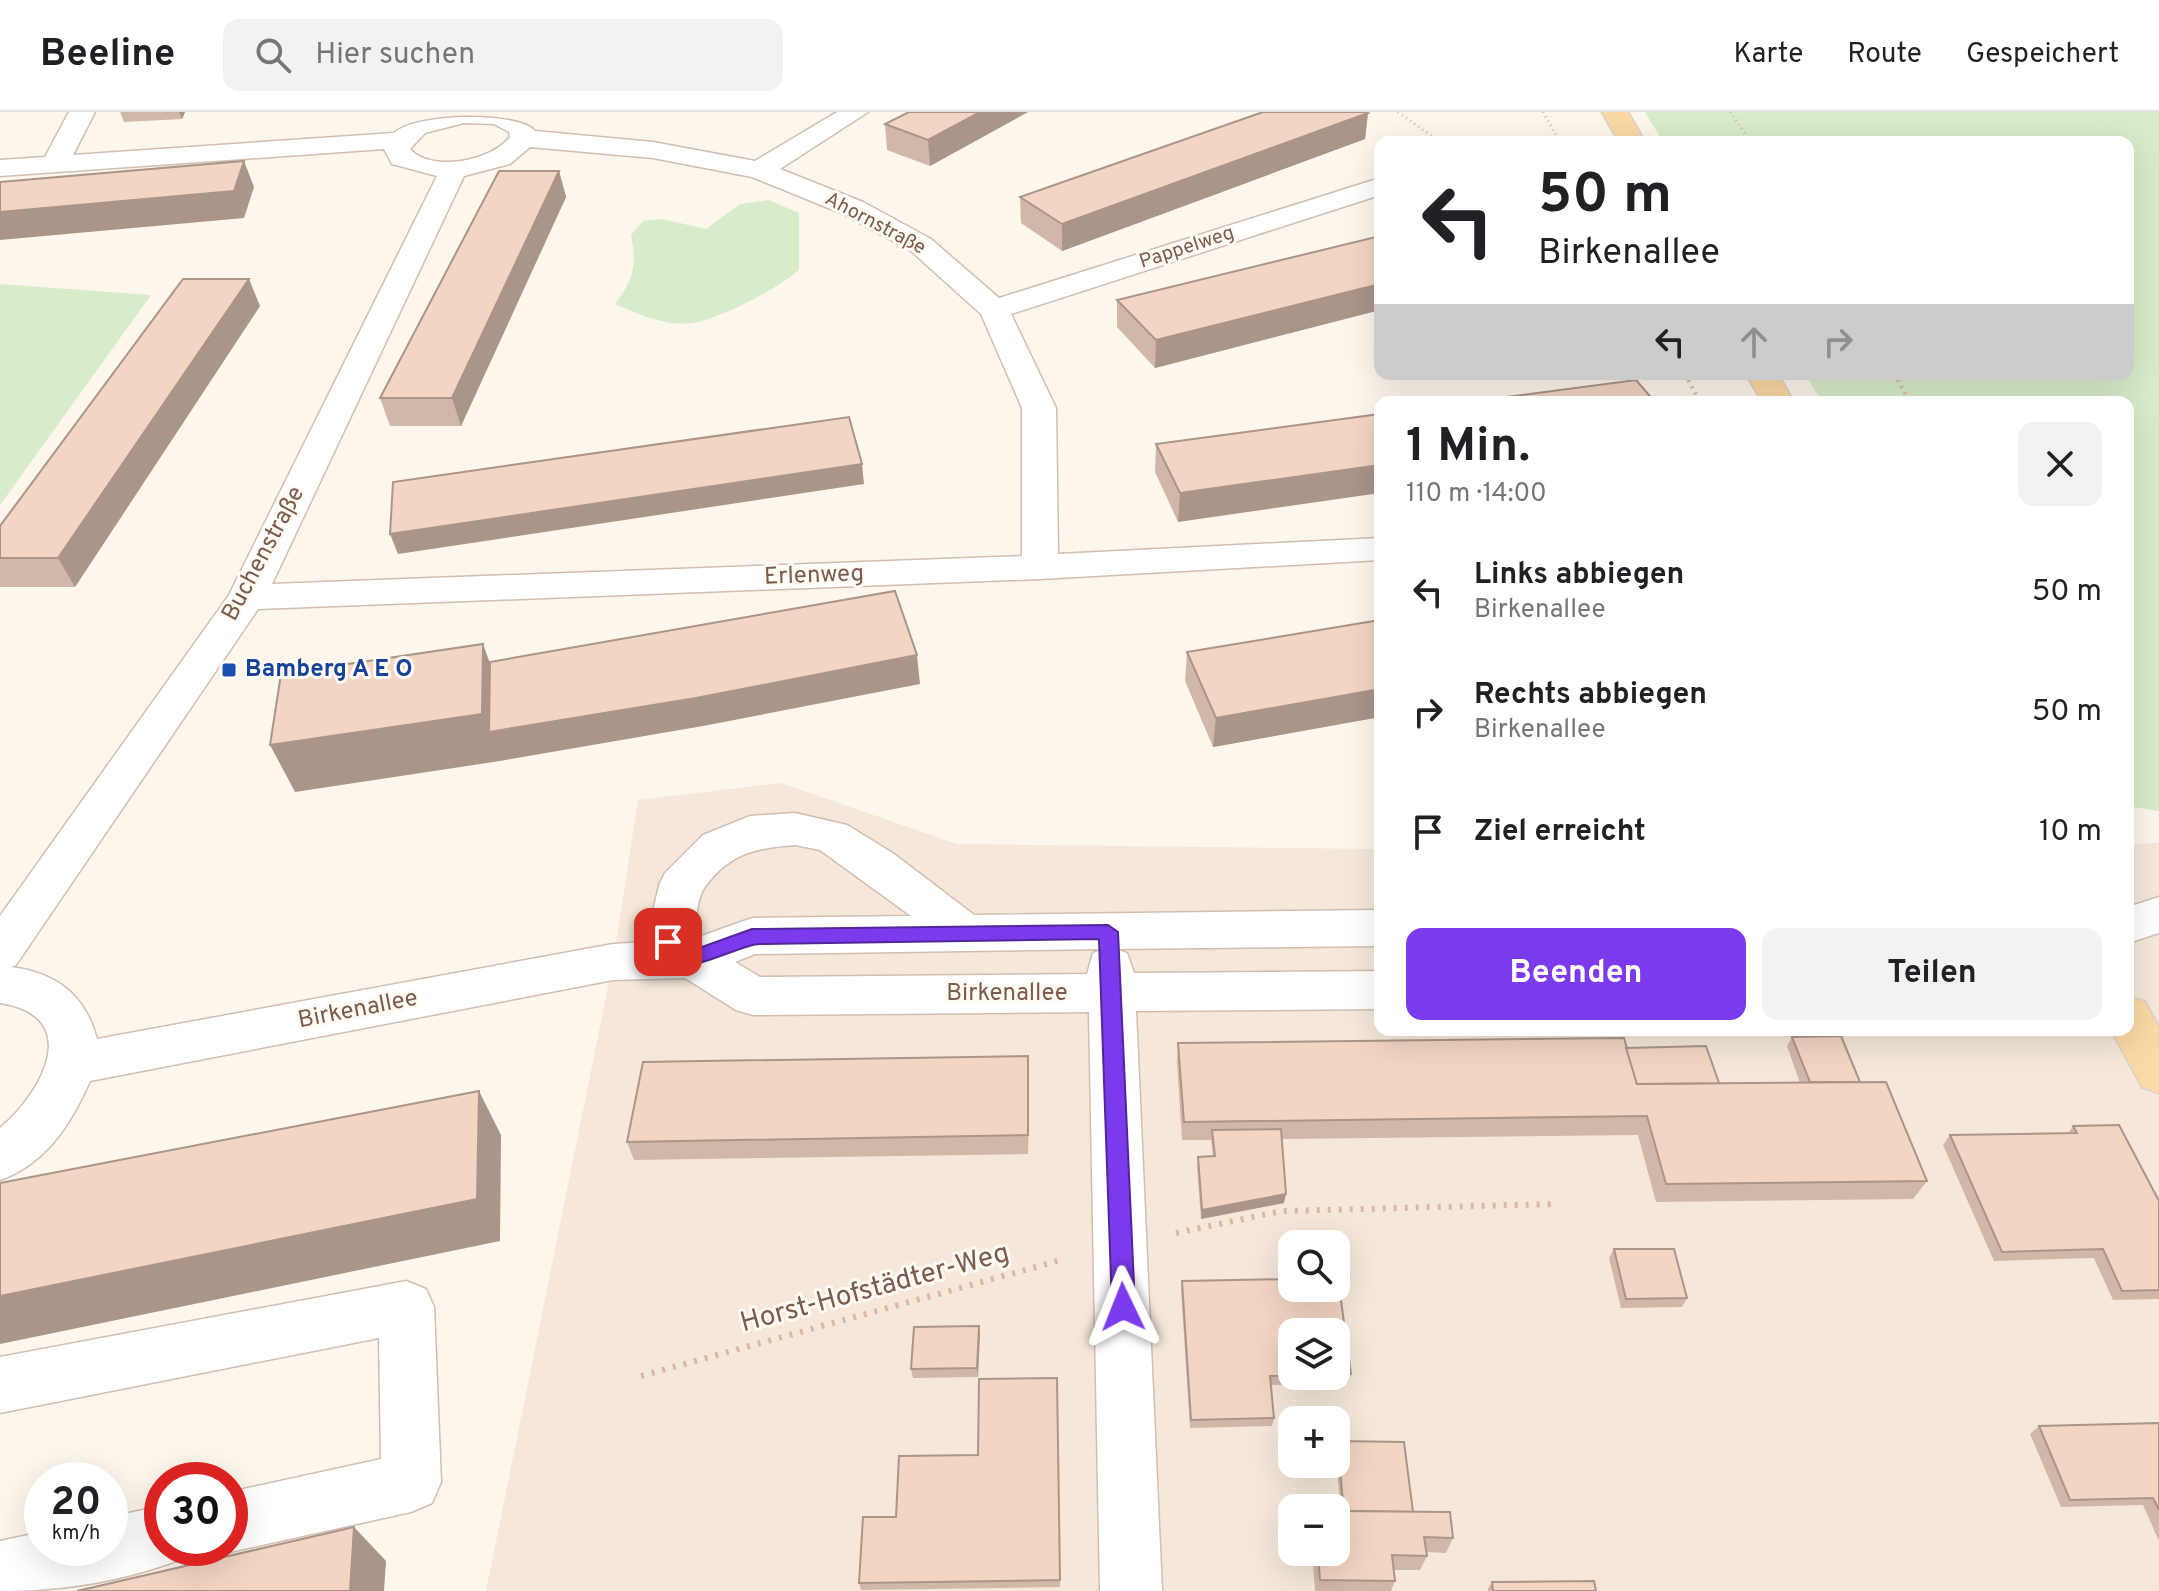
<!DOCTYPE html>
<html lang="de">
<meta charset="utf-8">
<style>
body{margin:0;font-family:Overpass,sans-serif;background:#f2f2f2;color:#202124;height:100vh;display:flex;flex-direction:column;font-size:30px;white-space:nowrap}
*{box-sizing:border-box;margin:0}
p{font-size:26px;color:#757577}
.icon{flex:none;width:44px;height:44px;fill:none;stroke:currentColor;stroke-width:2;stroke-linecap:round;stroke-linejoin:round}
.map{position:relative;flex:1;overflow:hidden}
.side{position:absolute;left:1374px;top:284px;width:760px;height:640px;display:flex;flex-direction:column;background:#fff;border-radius:16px;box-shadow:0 8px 32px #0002}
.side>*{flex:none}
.guide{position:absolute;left:1374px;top:24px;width:760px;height:244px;border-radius:16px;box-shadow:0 8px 32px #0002;background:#fff;color:#202124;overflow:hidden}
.buttons{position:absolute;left:1278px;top:1118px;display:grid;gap:16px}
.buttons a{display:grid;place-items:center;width:72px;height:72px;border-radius:16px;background:#fff;box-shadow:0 8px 32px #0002;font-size:40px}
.speed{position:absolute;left:24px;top:1350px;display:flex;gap:16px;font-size:40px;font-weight:700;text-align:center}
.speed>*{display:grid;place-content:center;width:104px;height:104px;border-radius:50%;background:#fff;box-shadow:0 8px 32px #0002;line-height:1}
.speed small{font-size:20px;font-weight:400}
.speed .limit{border:12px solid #d22;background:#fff;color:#111}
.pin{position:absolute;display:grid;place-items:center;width:68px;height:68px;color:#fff;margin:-34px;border-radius:16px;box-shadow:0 4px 12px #0006}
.me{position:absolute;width:88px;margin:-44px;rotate:358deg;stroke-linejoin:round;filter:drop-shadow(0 0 6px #0008)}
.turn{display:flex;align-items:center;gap:28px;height:168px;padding:0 32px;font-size:36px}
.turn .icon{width:104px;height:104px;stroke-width:2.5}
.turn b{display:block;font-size:56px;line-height:68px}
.lanes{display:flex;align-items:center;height:76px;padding:0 32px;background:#0003;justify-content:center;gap:40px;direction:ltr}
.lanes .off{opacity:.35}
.round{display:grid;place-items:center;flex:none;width:84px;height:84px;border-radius:16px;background:#f2f2f2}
.headline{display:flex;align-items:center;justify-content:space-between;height:136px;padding:0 32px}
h1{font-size:48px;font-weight:700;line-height:60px}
.primary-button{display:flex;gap:16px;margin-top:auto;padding:16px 32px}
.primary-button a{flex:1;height:92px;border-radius:16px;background:#7c3aed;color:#fff;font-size:32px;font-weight:700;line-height:92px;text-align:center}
.primary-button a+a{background:#f2f2f2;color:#202124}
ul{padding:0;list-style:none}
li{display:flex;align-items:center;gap:24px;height:120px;padding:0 32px}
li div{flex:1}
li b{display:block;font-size:30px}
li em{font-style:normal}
header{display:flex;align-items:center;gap:48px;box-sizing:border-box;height:112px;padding:0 40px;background:#fff;border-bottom:2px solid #e0e0e0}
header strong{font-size:38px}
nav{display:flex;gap:44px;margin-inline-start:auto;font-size:28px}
.search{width:560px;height:72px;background:#f2f2f2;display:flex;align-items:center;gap:20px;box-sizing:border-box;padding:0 28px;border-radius:16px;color:#757577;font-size:30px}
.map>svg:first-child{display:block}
.residential{fill:#f5e8da;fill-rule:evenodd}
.green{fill:#d8ecc9}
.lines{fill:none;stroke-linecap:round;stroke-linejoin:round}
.minor-casing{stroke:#d1beb0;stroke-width:3}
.major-casing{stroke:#dad1cd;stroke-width:3}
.path-far2{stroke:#d9b8a5;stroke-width:3;stroke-dasharray:1 4;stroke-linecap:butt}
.path-far1{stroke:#d9b8a5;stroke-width:4;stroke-dasharray:2 5;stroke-linecap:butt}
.path{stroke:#d9b8a5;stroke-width:6;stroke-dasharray:3 8;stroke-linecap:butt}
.minor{fill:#fff;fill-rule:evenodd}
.major{fill:#fbd9a5;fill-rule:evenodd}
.wall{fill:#d1b7a8;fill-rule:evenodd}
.shaded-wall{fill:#aa9588}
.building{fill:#f3d5c3;stroke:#aa9588;stroke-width:2}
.route{fill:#7c3aed;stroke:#51269a;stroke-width:2}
.transit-dot{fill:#1a4fb4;stroke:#fffaf3;stroke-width:3}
.labels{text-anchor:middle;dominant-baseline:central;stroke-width:6;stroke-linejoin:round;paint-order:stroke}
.far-street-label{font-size:20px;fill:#7a5c4d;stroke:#fffaf3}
.street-label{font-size:24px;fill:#7a5c4d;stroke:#fffaf3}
.transit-label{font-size:24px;font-weight:bold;fill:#164399;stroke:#fffaf3;text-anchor:start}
.near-street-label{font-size:28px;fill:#7a5c4d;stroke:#fffaf3}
</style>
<header>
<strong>Beeline</strong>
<div class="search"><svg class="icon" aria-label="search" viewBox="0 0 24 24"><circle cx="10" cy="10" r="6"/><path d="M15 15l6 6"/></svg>Hier suchen</div>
<nav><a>Karte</a><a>Route</a><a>Gespeichert</a></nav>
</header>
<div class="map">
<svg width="2159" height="1479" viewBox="0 0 2159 1479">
<rect width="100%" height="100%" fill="#fdf6ec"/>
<!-- residential -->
<path class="residential" d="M781 671 957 732 1380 737V918H2128V732L2159 731V1479H486L613 850 638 688ZM1292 1132H1336V1176H1292ZM1292 1220H1336V1264H1292ZM1292 1308H1336V1352H1292ZM1292 1396H1336V1440H1292Z"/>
<!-- green -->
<g class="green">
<path d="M1645 0H2159V699L2128 694V290H1822L1805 262H2128V30H1663Z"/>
<path d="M769 88 799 101V158C775 178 724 205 693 211 667 215 638 202 615 192 634 167 637 153 631 123L643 109 662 107 706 117 740 92Z"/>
<path d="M0 172 151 183 0 393Z"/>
</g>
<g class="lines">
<!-- minor casing -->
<g class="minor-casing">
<g id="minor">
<path d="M69 0H95L73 43 394 21C417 0 520 0 535 19L653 30 755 49 837 0H868L780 57 863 90 931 127 999 186 1380 66V83L1011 202 1056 296 1058 442 1380 426V448L1040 467 258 497 16 853 11 855C56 861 85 882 97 927L613 832 646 830 659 773 665 761 703 723 750 704 795 701 847 713 894 742 974 803 1380 798V834L1115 837 1127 841 1134 861 1380 859V897L1136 899 1162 1479H1100L1089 900 753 903 736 898 685 866 613 868 90 969C71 1012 46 1052 0 1068V1016C43 980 84 904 0 891V804L229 483 437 64 392 52 384 37 0 64V48L45 45ZM464 11 494 12 509 20 510 25C491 49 432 61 410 37L425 21ZM530 35 653 46 752 65 843 102 911 139 981 202 1022 296V444L272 472 464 64 510 52ZM795 733 820 738 911 804 752 806 693 827C696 813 696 790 703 778 727 742 755 736 795 733ZM1104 837 1093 841 1087 862 760 865 735 850 755 842Z"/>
<path d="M2159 785V821L2128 831V795Z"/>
<path d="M406 1169 426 1177 434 1195 441 1370 432 1391 411 1400 230 1440 220 1436H230V1380L381 1347 379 1226 0 1301V1245Z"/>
<path d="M162 1394V1436H187L184 1446C126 1469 62 1479 0 1479V1429L42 1420V1436H110V1405Z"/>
</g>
</g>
<!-- major casing -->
<g class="major-casing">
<g id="major">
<path d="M1602 0H1628L1645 30H1619Z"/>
<path d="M1746 262H1778L1794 290H1762Z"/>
<path d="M2128 884 2145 890 2159 915V981L2142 975 2111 918H2128Z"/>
</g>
</g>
<!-- path-far2 -->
<g class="path-far2">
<path d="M1398 0 1440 30"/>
<path d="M1543 0 1560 30"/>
<path d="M1730 0 1751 30"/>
</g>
<!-- path-far1 -->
<g class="path-far1">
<path d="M1685 262 1700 290"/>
<path d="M1894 262 1910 290"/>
</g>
<!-- path -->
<g class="path">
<path d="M1176 1121 1282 1099 1556 1092"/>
<path d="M641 1264 1065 1147"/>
</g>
<!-- minor -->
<use href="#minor" class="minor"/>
<!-- major -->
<use href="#major" class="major"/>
</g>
<!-- wall -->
<g class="wall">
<path d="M120 0H185L182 7 124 10Z"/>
<path d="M1028 0 930 54 887 38 885 12Z"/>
<path d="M1368 1 1365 27 1062 139 1021 111 1020 85Z"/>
<path d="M559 59 566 85 461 314H390L380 286Z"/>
<path d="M1380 124V198L1155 256 1117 215V188Z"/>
<path d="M260 194 75 475H0V446Z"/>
<path d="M1380 302 1178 410 1155 360 1156 332Z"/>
<path d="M1380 508V605L1213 635 1185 569 1187 540Z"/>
<path d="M1792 925 1860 970 1927 1069 1913 1087 1656 1090 1638 1023 1282 1027 1284 1091 1201 1107 1197 1055 1198 1045H1213L1211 1028H1182L1177 950 1178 931 1626 936 1719 971H1800L1787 934Z"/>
<path d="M1028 944V1042L634 1048 627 1030Z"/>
<path d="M2073 1014 2159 1089V1187L2113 1188 2094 1146 1994 1149 1943 1033 1950 1023 2068 1021Z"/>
<path d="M1614 1137 1687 1186 1682 1195 1621 1196 1609 1146Z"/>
<path d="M1336 1166H1338L1351 1262 1348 1271 1271 1273 1274 1306 1272 1314 1190 1316 1181 1178 1182 1169 1292 1167V1176H1336ZM1292 1220H1336V1264H1292Z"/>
<path d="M979 1214 978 1265 913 1266 911 1257Z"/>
<path d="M1057 1266 1060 1475 861 1478 859 1471 896 1405 978 1343Z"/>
<path d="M2159 1311V1429L2143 1393 2061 1395 2030 1322 2039 1314Z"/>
<path d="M1337 1329 1413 1400 1453 1426 1446 1441 1426 1440 1427 1444 1420 1458H1394L1395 1469 1391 1479H1315L1312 1440H1336L1341 1399 1336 1348Z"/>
<path d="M1492 1470 1596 1479H1488V1477Z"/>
</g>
<!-- shaded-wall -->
<g class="shaded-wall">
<path d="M179 0H185L182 7Z"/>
<path d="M980 0H1028L930 54 928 28Z"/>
<path d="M1368 1 1365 27 1062 139V112Z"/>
<path d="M244 49 254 75 244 106 0 128V100Z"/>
<path d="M559 59 566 85 461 314 452 286Z"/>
<path d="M249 167 260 194 75 475 58 446Z"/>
<path d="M1380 172V198L1155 256 1156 228Z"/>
<path d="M862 352 864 372 398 442 390 422Z"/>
<path d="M1380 353V381L1178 410 1180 381Z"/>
<path d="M483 532 500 579 917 543 920 572 703 614 500 649 295 680 270 633Z"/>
<path d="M1380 577V605L1213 635 1216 606Z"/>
<path d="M1028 944 1029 963 1028 1042Z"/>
<path d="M479 979 501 1023 500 1129 0 1232V1184Z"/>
<path d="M1286 1082 1284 1091 1201 1107 1202 1098Z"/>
<path d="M979 1214 980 1223 978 1265 977 1256Z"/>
<path d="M354 1415 386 1449 384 1479H350Z"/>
</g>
<!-- building -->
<g class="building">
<path d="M909 0H980L928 28 885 12Z"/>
<path d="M1263 0H1366L1368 1 1062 112 1020 85Z"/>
<path d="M244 49 234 79 0 100V70Z"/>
<path d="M499 59H559L452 286H380Z"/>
<path d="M1380 124V172L1156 228 1117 188Z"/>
<path d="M183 167H249L58 446H0V414Z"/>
<path d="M1636 268 1655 290H1469Z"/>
<path d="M1380 302V353L1180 381 1156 332Z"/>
<path d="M849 305 862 352 390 422 393 370Z"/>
<path d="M895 479 917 543 696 586 489 620 490 550Z"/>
<path d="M1380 508V577L1216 606 1187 540Z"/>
<path d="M483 532 482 602 270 633 281 562Z"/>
<path d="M1841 924 1860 970H1810L1792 925Z"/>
<path d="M1624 926 1637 972 1886 970 1927 1069 1666 1072 1647 1004 1184 1010 1178 931Z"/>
<path d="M1706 934 1719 971 1637 972 1626 936Z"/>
<path d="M1028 944V1023L627 1030 643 950Z"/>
<path d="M479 979 477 1087 0 1184V1071Z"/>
<path d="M2119 1013 2159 1089V1178L2122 1179 2103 1137 2002 1140 1950 1023 2077 1021 2073 1014Z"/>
<path d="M1281 1017 1286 1082 1202 1098 1198 1045 1215 1044 1212 1018Z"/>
<path d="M1614 1137H1674L1687 1186 1626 1187Z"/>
<path d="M1336 1166H1338L1351 1262 1336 1263V1220H1292V1264H1270L1274 1306 1191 1308 1182 1169 1292 1167V1176H1336Z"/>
<path d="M979 1214 977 1256 911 1257 914 1215Z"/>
<path d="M1057 1266 1060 1468 859 1471 863 1405H896L899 1344 978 1343 979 1267Z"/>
<path d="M2159 1311V1398L2153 1386 2070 1388 2039 1314Z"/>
<path d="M1337 1329 1404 1330 1413 1400 1344 1399Z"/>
<path d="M1336 1399 1450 1400 1453 1426 1424 1425 1427 1444 1392 1443 1395 1469 1320 1468 1318 1440H1336Z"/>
<path d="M354 1415 350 1479H77Z"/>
<path d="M1594 1469 1596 1479H1493L1492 1470Z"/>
</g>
<!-- route -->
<path class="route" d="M1108 813 1118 820 1135 1195 1131 1203 1123 1206 1115 1203 1112 1195 1099 827C986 829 873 830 760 832 738 832 671 873 657 846L659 830 668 822 678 830 677 839H691L752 817Z"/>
<!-- markers -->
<rect class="transit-dot" x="221" y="550" width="16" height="16" rx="4"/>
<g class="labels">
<!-- far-street labels -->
<g class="far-street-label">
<text transform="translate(875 112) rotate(28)">Ahornstraße</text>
<text transform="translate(1187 136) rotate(-18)">Pappelweg</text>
</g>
<!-- street labels -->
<g class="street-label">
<text transform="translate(264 442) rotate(-62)">Buchenstraße</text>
<text transform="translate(814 464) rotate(-2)">Erlenweg</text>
<text x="1007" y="882">Birkenallee</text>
<text transform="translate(358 898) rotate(-11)">Birkenallee</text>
</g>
<!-- transit labels -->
<g class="transit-label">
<text x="245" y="558">Bamberg A E O</text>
</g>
<!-- near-street labels -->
<g class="near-street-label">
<text transform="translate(875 1177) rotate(-15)">Horst-Hofstädter-Weg</text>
</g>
</g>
</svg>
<div class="buttons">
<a><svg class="icon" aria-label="search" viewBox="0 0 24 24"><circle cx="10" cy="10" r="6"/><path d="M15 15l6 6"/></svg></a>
<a><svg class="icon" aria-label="layers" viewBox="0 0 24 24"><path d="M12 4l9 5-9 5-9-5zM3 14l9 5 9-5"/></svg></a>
<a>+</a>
<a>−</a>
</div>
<div class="speed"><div>20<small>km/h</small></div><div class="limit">30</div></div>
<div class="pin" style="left:668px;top:830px;background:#d93025"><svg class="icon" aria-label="arrive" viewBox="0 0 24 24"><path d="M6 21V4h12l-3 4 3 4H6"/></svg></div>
<svg class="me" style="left:1123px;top:1195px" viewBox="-20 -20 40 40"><path d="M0-17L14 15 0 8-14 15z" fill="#7c3aed" stroke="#fff" stroke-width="4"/></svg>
<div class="guide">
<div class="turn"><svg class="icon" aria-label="left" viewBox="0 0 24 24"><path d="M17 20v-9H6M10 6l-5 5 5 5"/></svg><div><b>50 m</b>Birkenallee</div></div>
<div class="lanes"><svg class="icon" aria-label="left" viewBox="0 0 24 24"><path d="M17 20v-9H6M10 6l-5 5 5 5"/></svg><svg class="icon off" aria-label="ahead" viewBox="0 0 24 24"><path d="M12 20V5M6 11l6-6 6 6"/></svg><svg class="icon off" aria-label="right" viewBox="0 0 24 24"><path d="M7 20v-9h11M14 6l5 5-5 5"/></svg></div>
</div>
<section class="side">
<div class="headline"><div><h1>1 Min.</h1><p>110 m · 14:00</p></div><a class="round"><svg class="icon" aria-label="close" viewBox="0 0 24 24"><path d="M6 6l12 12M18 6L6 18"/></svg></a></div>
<ul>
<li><svg class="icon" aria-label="left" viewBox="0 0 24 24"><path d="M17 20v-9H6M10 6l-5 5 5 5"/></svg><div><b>Links abbiegen</b><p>Birkenallee</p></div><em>50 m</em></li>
<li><svg class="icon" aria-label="right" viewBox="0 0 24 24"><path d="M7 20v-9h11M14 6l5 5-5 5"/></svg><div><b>Rechts abbiegen</b><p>Birkenallee</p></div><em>50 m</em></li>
<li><svg class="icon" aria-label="arrive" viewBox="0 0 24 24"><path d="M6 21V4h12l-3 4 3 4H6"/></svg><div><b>Ziel erreicht</b></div><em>10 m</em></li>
</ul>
<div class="primary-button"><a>Beenden</a><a>Teilen</a></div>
</section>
</div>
